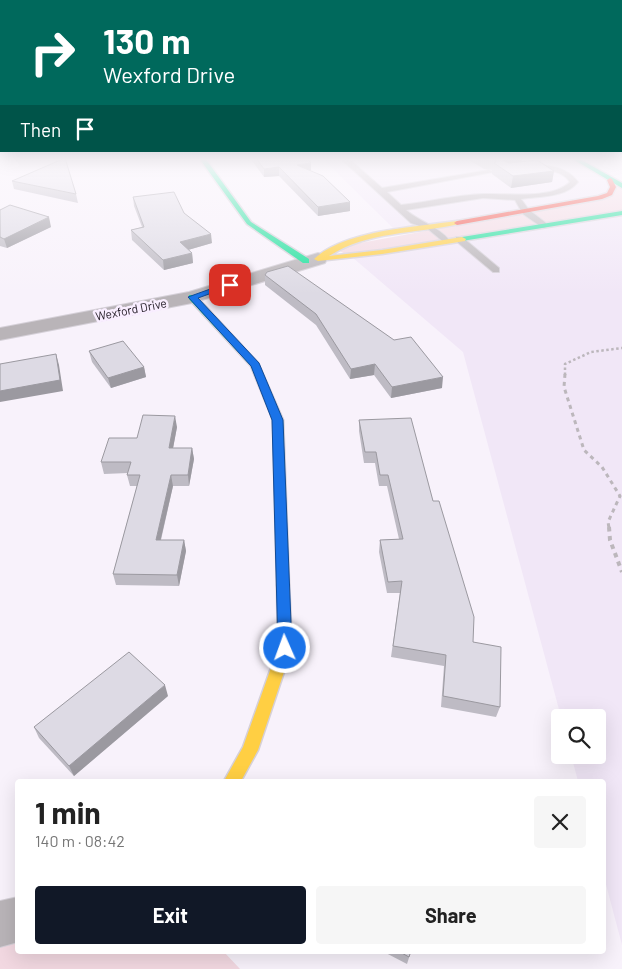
<!DOCTYPE html>
<meta charset="utf-8">
<style>
body{margin:0;font-family:Barlow,sans-serif;background:#f6f6f6;color:#222;height:100vh;display:flex;flex-direction:column;font-size:19px;white-space:nowrap}
*{box-sizing:border-box;margin:0}
p{font-size:16px;color:#767676}
.icon{flex:none;width:28px;height:28px;fill:none;stroke:currentColor;stroke-width:2;stroke-linecap:round;stroke-linejoin:round}
.map{position:relative;flex:1;overflow:hidden}
.panel{position:absolute;left:15px;top:779px;width:591px;height:175px;display:flex;flex-direction:column;background:#fff;border-radius:5px;box-shadow:0 5px 20px #0002}
.panel>*{flex:none}
.top-card{position:absolute;left:0px;top:0px;width:622px;height:152px;box-shadow:0 5px 20px #0002;background:#00695c;color:#fff;overflow:hidden}
.tools{position:absolute;left:551px;top:709px;display:grid;gap:10px}
.tools a{display:grid;place-items:center;width:55px;height:55px;border-radius:5px;background:#fff;box-shadow:0 5px 20px #0002;font-size:25px}
.pin{position:absolute;display:grid;place-items:center;width:42px;height:42px;color:#fff;margin:-21px;border-radius:10px;box-shadow:0 2px 8px #0006}
.me{position:absolute;width:55px;margin:-28px;rotate:358deg;stroke-linejoin:round;filter:drop-shadow(0 0 4px #0008)}
.turn{display:flex;align-items:center;gap:18px;height:105px;padding:0 20px;font-size:22px}
.turn .icon{width:65px;height:65px;stroke-width:2.5}
.turn b{display:block;font-size:35px;line-height:42px}
.then{display:flex;align-items:center;height:48px;padding:0 20px;background:#0003;gap:10px;font-size:19px}
.round{display:grid;place-items:center;flex:none;width:52px;height:52px;border-radius:5px;background:#f6f6f6}
.overview{display:flex;align-items:center;justify-content:space-between;height:85px;padding:0 20px}
h1{font-size:30px;font-weight:700;line-height:38px}
.cta{display:flex;gap:10px;margin-top:auto;padding:10px 20px}
.cta a{flex:1;height:58px;border-radius:5px;background:#111827;color:#fff;font-size:20px;font-weight:700;line-height:58px;text-align:center}
.cta a+a{background:#f6f6f6;color:#222}
.map>svg:first-child{display:block}
.built{fill:#f1e7f7}
.green{fill:#f2d8e1}
.lines{fill:none;stroke-linecap:round;stroke-linejoin:round}
.lane-casing{stroke:#d5d0d8;stroke-width:2}
.street-casing{stroke:#d5d0d8;stroke-width:2}
.fast-casing{stroke:#d5d0d8;stroke-width:3}
.slow-casing{stroke:#d5d0d8;stroke-width:3}
.jam-casing{stroke:#d5d0d8;stroke-width:3}
.path-far2{stroke:#bcb7bc;stroke-width:2.5;stroke-dasharray:2.5 2.5;stroke-linecap:butt}
.path-far1{stroke:#bcb7bc;stroke-width:3;stroke-dasharray:4 4;stroke-linecap:butt}
.path{stroke:#bcb7bc;stroke-width:4;stroke-dasharray:4.5 4.5;stroke-linecap:butt}
.lane{fill:#b9b4b8;fill-rule:evenodd}
.street{fill:#b9b4b8;fill-rule:evenodd}
.fast{fill:#16e098;fill-rule:evenodd}
.slow{fill:#ffcf43;fill-rule:evenodd}
.jam{fill:#f24e42;fill-rule:evenodd}
.wall{fill:#bebbc4}
.shaded-wall{fill:#9b99a0}
.building{fill:#dddae4;stroke:#9b99a0}
.route{fill:#1a73e8;stroke:#114b97}
.labels{text-anchor:middle;dominant-baseline:central;stroke-width:5;stroke-linejoin:round;paint-order:stroke}
.far-street-label{font-size:12px;fill:#201923;stroke:#f9eeff}
</style>
<div class="map">
<svg width="622" height="969" viewBox="0 0 622 969">
<rect width="100%" height="100%" fill="#f8f2fb"/>
<!-- built -->
<g class="built">
<path d="M322 158H574L610 180V194L398 233Z"/>
<path d="M622 213V945L604 877V781H578L571 755H598V718L561 717 463 352 352 257Z"/>
</g>
<!-- green -->
<g class="green">
<path d="M622 186V213L352 257 333 248 584 202Z"/>
<path d="M17 919 18 951H223L240 969H0V924Z"/>
</g>
<g class="lines">
<!-- lane casing -->
<g class="lane-casing">
<g id="lane">
<path d="M340 158H348L382 188 489 170 493 172 387 192 401 205C428 202 456 195 483 194 507 193 552 200 570 182 560 168 544 171 529 169V165H532C550 165 567 167 578 182 565 198 540 196 521 199L529 210 546 223V227L543 228 523 214 515 200 483 198 406 210C420 222 438 226 450 241L446 244 428 229 411 223Z"/>
<path d="M456 237H462L499 268V272H493L456 241Z"/>
</g>
</g>
<!-- street casing -->
<g class="street-casing">
<g id="street">
<path d="M318 253 325 255 327 259 325 263 192 303 0 340V328L189 292Z"/>
<path d="M18 897V942L0 947V901Z"/>
</g>
</g>
<!-- fast casing -->
<g class="fast-casing">
<g id="fast">
<path d="M199 158H205L251 222 309 259V263H303L247 224Z"/>
<path d="M571 158H578L622 183V188Z"/>
<path d="M622 211V215L462 241 458 239 462 237Z"/>
<path d="M189 295H195L258 363 283 420 289 585 288 589 283 590 278 589 277 585 273 420 251 366 189 299Z"/>
</g>
</g>
<!-- slow casing -->
<g class="slow-casing">
<g id="slow">
<path d="M457 221 459 222V224C415 234 368 231 329 256L382 250 462 237 466 239 465 241 382 254 318 261 314 259C345 230 416 227 457 221Z"/>
<path d="M283 580 288 581 289 585 292 648 258 750 241 781H224L243 747 278 648 277 585 278 581Z"/>
</g>
</g>
<!-- jam casing -->
<g class="jam-casing">
<path id="jam" d="M610 178 612 179 616 187 612 195 602 199 457 225 454 223 457 221 598 196 607 193 610 187 607 180Z"/>
</g>
<!-- path-far2 -->
<path class="path-far2" d="M565 375V364L591 352 622 348"/>
<!-- path-far1 -->
<path class="path-far1" d="M565 374 564 387 584 450 602 467 620 496 608 522 609 528"/>
<!-- path -->
<path class="path" d="M609 527 610 540 622 572"/>
<!-- lane -->
<use href="#lane" class="lane"/>
<!-- street -->
<use href="#street" class="street"/>
<!-- fast -->
<use href="#fast" class="fast"/>
<!-- slow -->
<use href="#slow" class="slow"/>
<!-- jam -->
<use href="#jam" class="jam"/>
</g>
<!-- wall -->
<g class="wall">
<path d="M250 158H307L311 171 350 211 318 216 279 176 264 177Z"/>
<path d="M466 158H522V162L554 171 552 182 511 188 492 174V170L484 169Z"/>
<path d="M12 181 76 194 78 203 14 189Z"/>
<path d="M133 197 212 243 188 250 192 253 193 263 164 270 132 240 131 230 142 227 134 206Z"/>
<path d="M0 210 51 227 7 248 0 246Z"/>
<path d="M265 275 442 388 391 398 374 375 350 379 316 325 265 285Z"/>
<path d="M89 351 144 367 146 377 111 388 92 362Z"/>
<path d="M359 420 433 501 473 642 500 707 496 717 441 707 444 666 391 657 400 593H387L379 552 380 540 399 539 387 486H379L375 463H364L359 431Z"/>
<path d="M177 427 173 448H192L194 459 189 486H173L161 540H184L186 551 179 586 116 585 113 574 137 486H130L127 475 128 473 104 474 101 462 137 438Z"/>
<path d="M168 696 74 776 39 738 34 727Z"/>
<path d="M382 951H411L407 964Z"/>
</g>
<!-- shaded-wall -->
<g class="shaded-wall">
<path d="M504 158H522V162L502 168Z"/>
<path d="M311 163V171L297 165Z"/>
<path d="M279 167V176L264 177V169Z"/>
<path d="M554 171 552 182 511 188 513 176Z"/>
<path d="M350 202V211L318 216V207Z"/>
<path d="M49 217 51 227 7 248 4 239Z"/>
<path d="M211 234 212 243 181 252 180 242Z"/>
<path d="M192 253 193 263 164 270 163 260Z"/>
<path d="M56 354 59 365 63 391 0 402V391Z"/>
<path d="M375 364 374 375 350 379 351 369Z"/>
<path d="M144 367 146 377 111 388 108 378Z"/>
<path d="M443 377 442 388 391 398 392 387Z"/>
<path d="M175 416 177 427 171 459 169 448Z"/>
<path d="M192 448 194 459 189 486 188 475Z"/>
<path d="M171 475 173 486 158 551 156 540Z"/>
<path d="M184 540 186 551 179 586 177 575Z"/>
<path d="M165 685 168 696 74 776 69 766Z"/>
</g>
<!-- building -->
<g class="building">
<path d="M65 158 76 194 12 181Z"/>
<path d="M256 158H307L311 163 297 165 323 176 350 202 318 207 279 167 264 169Z"/>
<path d="M486 158H504V161L509 163 537 160 554 171 513 176 494 163 496 162V159Z"/>
<path d="M174 192 184 213 211 234 180 242 192 253 163 260 131 230 144 227 133 197Z"/>
<path d="M10 205 49 217 4 239 0 237V210Z"/>
<path d="M288 266 394 340 411 337 443 377 392 387 375 364 351 369 316 314 265 275 267 272Z"/>
<path d="M123 341 144 367 108 378 89 351Z"/>
<path d="M56 354 60 380 0 391V364Z"/>
<path d="M143 415 175 416 169 448H192L188 475H171L156 540H184L177 575 113 574 140 475H127L131 462H101L109 438H137Z"/>
<path d="M411 418 433 501H439L474 617 473 642 501 647 500 707 443 696 446 655 393 646 402 581 388 582 380 540 403 539 388 475H380L376 452H365L359 420Z"/>
<path d="M129 652 165 685 69 766 34 727Z"/>
<path d="M398 951H411L409 957Z"/>
</g>
<!-- sky -->
<linearGradient id="sky" x2="0" y2="1"><stop stop-color="#97bfed"/><stop offset="0.54" stop-color="#fcf9fd"/><stop offset="1" stop-color="#fcf9fd" stop-opacity="0"/></linearGradient>
<rect width="622" height="294" fill="url(#sky)"/>
<!-- route -->
<path class="route" d="M227 283 234 285 198 298 259 363 283 420 292 648 290 652H280L278 648 272 420 251 366 188 297Z"/>
<g class="labels">
<!-- far-street labels -->
<g class="far-street-label">
<text transform="translate(131 309) rotate(-11)">Wexford Drive</text>
</g>
</g>
</svg>
<div class="tools">
<a><svg class="icon" aria-label="search" viewBox="0 0 24 24"><circle cx="10" cy="10" r="6"/><path d="M15 15l6 6"/></svg></a>
</div>
<div class="pin" style="left:230px;top:285px;background:#d93025"><svg class="icon" aria-label="arrive" viewBox="0 0 24 24"><path d="M6 21V4h12l-3 4 3 4H6"/></svg></div>
<svg class="me" style="left:285px;top:648px" viewBox="-20 -20 40 40"><circle r="17" fill="#1a73e8" stroke="#fff" stroke-width="3"/><path d="M0-11L8 9 0 5-8 9z" fill="#fff"/></svg>
<div class="top-card">
<div class="turn"><svg class="icon" aria-label="right" viewBox="0 0 24 24"><path d="M7 20v-9h11M14 6l5 5-5 5"/></svg><div><b>130 m</b>Wexford Drive</div></div>
<div class="then">Then<svg class="icon" aria-label="arrive" viewBox="0 0 24 24"><path d="M6 21V4h12l-3 4 3 4H6"/></svg></div>
</div>
<section class="panel">
<div class="overview"><div><h1>1 min</h1><p>140 m · 08:42</p></div><a class="round"><svg class="icon" aria-label="close" viewBox="0 0 24 24"><path d="M6 6l12 12M18 6L6 18"/></svg></a></div>
<div class="cta"><a>Exit</a><a>Share</a></div>
</section>
</div>
